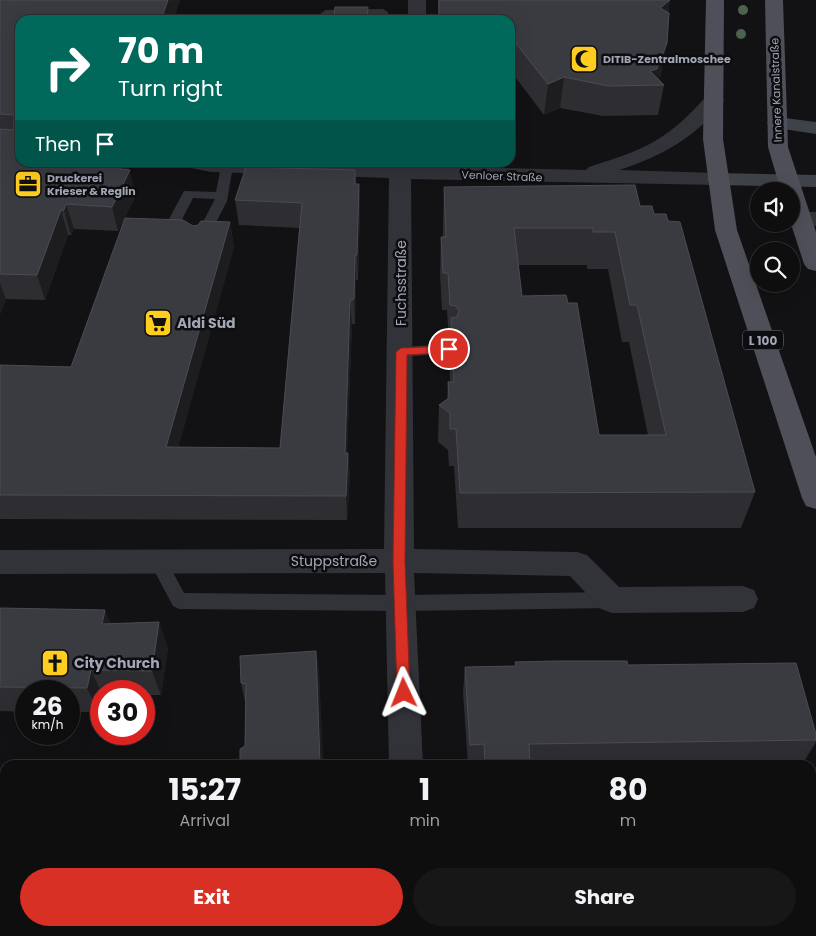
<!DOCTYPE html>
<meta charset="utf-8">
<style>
body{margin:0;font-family:Poppins,sans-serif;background:#171718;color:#f1f3f6;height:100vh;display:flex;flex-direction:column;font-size:19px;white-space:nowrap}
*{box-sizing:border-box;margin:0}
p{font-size:16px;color:#9b9c9e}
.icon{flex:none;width:28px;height:28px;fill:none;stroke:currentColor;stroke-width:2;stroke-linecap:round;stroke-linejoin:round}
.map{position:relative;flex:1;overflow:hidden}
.sheet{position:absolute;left:0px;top:760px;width:816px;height:176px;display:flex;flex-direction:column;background:#0e0e0f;border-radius:15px 15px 0 0;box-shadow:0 5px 20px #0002,0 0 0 1px #2e2e2f}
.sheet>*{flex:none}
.top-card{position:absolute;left:15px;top:15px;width:500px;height:152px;border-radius:15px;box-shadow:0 5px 20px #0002,0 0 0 1px #2e2e2f;background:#00695c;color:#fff;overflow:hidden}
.buttons{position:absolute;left:750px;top:182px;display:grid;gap:10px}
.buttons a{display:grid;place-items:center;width:50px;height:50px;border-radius:50%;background:#0e0e0f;box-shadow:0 5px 20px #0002,0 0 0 1px #2e2e2f;font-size:25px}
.speed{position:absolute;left:15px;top:680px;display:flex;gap:10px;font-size:25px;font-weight:700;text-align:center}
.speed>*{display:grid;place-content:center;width:65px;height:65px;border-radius:50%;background:#0e0e0f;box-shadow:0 5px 20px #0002,0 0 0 1px #2e2e2f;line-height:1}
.speed small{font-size:12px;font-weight:400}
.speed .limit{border:8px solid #d22;background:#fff;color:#111}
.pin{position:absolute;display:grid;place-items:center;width:42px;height:42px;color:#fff;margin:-21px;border:2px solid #fff;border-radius:50%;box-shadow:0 1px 5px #0007}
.me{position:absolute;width:55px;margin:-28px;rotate:358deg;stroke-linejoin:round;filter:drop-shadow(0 0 4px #0008)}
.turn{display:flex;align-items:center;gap:18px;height:105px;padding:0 20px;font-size:22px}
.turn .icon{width:65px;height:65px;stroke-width:2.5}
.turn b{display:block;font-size:35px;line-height:42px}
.then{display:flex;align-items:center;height:48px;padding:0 20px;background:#0003;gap:10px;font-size:19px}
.eta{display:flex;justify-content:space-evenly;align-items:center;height:85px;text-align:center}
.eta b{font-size:30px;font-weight:700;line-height:35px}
.button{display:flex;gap:10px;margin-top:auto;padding:10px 20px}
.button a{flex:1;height:58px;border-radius:30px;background:#d93025;color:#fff;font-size:20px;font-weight:700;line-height:58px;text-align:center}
.button a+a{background:#171718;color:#f1f3f6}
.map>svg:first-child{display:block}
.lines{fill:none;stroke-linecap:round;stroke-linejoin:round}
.lane{fill:#323339;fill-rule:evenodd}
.street{fill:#323339;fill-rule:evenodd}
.secondary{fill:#404249;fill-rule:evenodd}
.primary{fill:#4e4f58;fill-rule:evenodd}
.tree{fill:#4a624e}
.wall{fill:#2e2e32;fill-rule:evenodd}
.shaded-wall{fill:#1d1d20}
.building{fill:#3a3b40;stroke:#4a4c53;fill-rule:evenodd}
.route{fill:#d93025;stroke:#8d1f18}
.labels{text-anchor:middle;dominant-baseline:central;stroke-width:5;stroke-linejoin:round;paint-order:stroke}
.far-poi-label{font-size:11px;font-weight:bold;fill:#a2a6b6;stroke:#0d0d0f;text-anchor:start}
.far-street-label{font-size:11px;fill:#a2a6b6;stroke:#0d0d0f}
.shield{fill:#0d0d0f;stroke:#757884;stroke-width:1}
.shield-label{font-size:12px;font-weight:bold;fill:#a2a6b6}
.street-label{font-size:14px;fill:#a2a6b6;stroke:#0d0d0f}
.poi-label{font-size:14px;font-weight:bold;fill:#a2a6b6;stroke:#0d0d0f;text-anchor:start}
</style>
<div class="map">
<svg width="816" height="936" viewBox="0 0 816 936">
<rect width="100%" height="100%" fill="#121214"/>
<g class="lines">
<!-- lane -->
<g class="lane">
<path d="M383 9 388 12V20H378V15L331 16 330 20H320L321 13 326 10Z"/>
<path d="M228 162 233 166 227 201 205 244H195L193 241 215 199 193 198 174 235H164L162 232 184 191 216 192 221 166 223 163Z"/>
<path d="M449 344 454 345 456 349 454 353 401 357 396 356 394 352 396 348 401 347Z"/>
<path d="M158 554 164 556 184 593 401 595 612 592 618 595 621 600 618 605 612 608 401 611 179 609 173 606 149 561 152 556Z"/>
</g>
<!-- street -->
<g class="street">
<rect x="408" y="0" width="18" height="20"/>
<path d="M714 94 721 96 724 100C699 136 660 157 619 170L718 173 726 174 729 179 726 184 718 185 411 179 414 549 577 552 587 555 619 587 743 586 754 590 758 599 754 608 743 612 612 613 601 609 570 576 414 573 423 765H389L385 573 0 574V550L384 549 389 178 211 172 181 166 178 162H289L393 166 394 162H415L414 166 586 170 589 167C617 158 647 149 670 131 684 121 695 108 707 96Z"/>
<path d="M801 212H816V226L793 224 791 221 793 214Z"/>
<rect x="392" y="931" width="38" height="5"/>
</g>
<!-- secondary -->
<g class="secondary">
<path d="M777 117 816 122V134L770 127 767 123 770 119Z"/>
<path d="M718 173 816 175V187L718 185 710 184 707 179 710 174Z"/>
</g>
<!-- primary -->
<g class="primary">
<path d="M706 0H724L723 139 737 230 816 457V509L806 506 802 498 715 230 703 139Z"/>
<path d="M765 0H783L788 147 816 232V271L808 269 804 264 791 224V191H781L768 147Z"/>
</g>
</g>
<!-- trees -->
<g class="tree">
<circle cx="743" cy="10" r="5"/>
<circle cx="741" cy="34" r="5"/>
</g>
<!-- wall -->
<g class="wall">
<path d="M0 0H180L173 20H20L129 170 136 195 118 231 74 229 71 235H68L45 300 6 299 0 314Z"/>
<path d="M438 0H670L668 13 661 74 659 79 664 85 658 115 603 116 560 108 544 115 510 70V20H438Z"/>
<path d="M355 170 356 184H359L360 208 358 280H356L355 324H352L347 453H348L350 477 347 520 0 519V365L71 367 193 226 230 222 234 247 178 447 280 448 299 228 239 225 235 200Z"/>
<path d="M444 187 640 206 668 221 755 492 741 528H458L454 466H449L448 450 438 442 439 405 447 399 448 382H450L449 355 450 342H449L447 310H442L440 274 441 237H443V224ZM518 265H587V269H608L622 342H629L648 435H599L522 296Z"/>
<path d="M0 608 111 623 168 648 161 695H144V691H101V701L99 712H69V691H26V712L0 711Z"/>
<path d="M316 651 319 673 323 765H240L245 746V702L241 683Z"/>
<path d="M515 662 628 665 816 734V742L803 763 654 765H468L463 692 465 667 515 666Z"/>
</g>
<!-- shaded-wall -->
<g class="shaded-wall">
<path d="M168 0H180L173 20H161Z"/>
<path d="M670 0 665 30 660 8Z"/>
<path d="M667 43 661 74 657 85 650 71Z"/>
<path d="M564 77 560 108 544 115 548 84Z"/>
<path d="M123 162H127L136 195 118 231 112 207 120 169Z"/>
<path d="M359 184 360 208 358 280 357 255Z"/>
<path d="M66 204 74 229 71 235 64 210Z"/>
<path d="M61 210 68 235 45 300 37 275Z"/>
<path d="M230 222 234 247 172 471 166 447Z"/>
<path d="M355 255 356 280 355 324 354 299Z"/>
<path d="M0 283 6 299 0 314Z"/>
<path d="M350 300 352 324 346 477 345 453Z"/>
<path d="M348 453 350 477 347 520 346 496Z"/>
<path d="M105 610 116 635 102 624Z"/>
<path d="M159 622 168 648 161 695 152 671Z"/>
<path d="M316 651 319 673 323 765H320Z"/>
<path d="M91 670 101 692V701L99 712 87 688Z"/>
<path d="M62 931H80L79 936H61Z"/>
<rect x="314" y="931" width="3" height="5"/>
</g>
<!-- building -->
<g class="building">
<path d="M0 0H168L161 20H20V162H123L120 169 130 170 112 207 66 204 64 210H61L37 275 0 274V129L14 130V115L0 114Z"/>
<path d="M439 0H670L660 8 669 13 667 43 657 69 650 71 664 85 608 86 564 77 548 84 510 36V20H439Z"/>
<path d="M335 7H368L367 20H333Z"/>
<path d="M246 167 355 170V184H359L357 255H355L354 299 350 300 345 453H348L346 496 0 495V365L71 367 125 218 183 220 193 226 198 225 201 221 230 222 166 447 280 448 302 203 235 200Z"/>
<path d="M635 185 640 206H652L654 214H666L668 221 680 222 755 492 460 493 456 429H450V413L439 405 449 398 448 382H454L451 318 457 317 459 311 456 306 450 305 448 273H443L441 237H446L444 187ZM514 228H593V232H615L630 305H637L666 435H599L577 303H568L566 295 522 296Z"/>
<path d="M0 608 105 610 102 624 159 622 152 671 91 670 87 688 0 687Z"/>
<path d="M316 651 320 765H240V749L245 746 246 684 241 683 240 656Z"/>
<path d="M557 661H627L628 665 796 663 816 734V740L529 744 530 765H485L484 744 470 745 465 667 516 666 515 662Z"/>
<path d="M0 770H5V931H62L61 936H0Z"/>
<rect x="211" y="931" width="103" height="5"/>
</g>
<!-- route -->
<path class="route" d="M449 346 454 349 453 352 407 355 405 562 410 693 408 698 404 699 399 698 397 693 393 562 396 352 401 348Z"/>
<!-- icons -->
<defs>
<g id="mosque-square" transform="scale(1.4375)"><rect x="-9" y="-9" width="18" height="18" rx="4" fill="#ffcd1f" stroke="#0d0d0f"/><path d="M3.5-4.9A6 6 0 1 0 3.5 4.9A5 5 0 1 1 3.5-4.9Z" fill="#111"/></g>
<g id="office-square" transform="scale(1.4375)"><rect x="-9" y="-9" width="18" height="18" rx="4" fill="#ffcd1f" stroke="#0d0d0f"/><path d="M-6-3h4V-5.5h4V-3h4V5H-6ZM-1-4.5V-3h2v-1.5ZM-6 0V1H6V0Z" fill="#111"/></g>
<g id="supermarket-square" transform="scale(1.4375)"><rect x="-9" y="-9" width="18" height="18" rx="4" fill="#ffcd1f" stroke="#0d0d0f"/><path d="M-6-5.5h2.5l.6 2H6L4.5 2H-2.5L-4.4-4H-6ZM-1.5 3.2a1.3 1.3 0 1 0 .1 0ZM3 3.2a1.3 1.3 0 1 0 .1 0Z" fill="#111"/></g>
<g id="church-square" transform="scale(1.4375)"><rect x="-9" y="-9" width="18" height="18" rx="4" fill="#ffcd1f" stroke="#0d0d0f"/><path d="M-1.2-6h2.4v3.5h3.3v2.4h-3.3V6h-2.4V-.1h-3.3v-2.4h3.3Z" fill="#111"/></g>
</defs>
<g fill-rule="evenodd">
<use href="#mosque-square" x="584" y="59"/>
<use href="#office-square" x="28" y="184"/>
<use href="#supermarket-square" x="158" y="323"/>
<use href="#church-square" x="55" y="663"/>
</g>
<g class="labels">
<!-- far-poi labels -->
<g class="far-poi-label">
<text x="603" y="59">DITIB-Zentralmoschee</text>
<text x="47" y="178">Druckerei<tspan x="47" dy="13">Krieser &amp; Reglin</tspan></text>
</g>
<!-- far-street labels -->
<g class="far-street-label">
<text transform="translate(776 90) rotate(-92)">Innere Kanalstraße</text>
<text transform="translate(502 176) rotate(2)">Venloer Straße</text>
</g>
<!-- shield labels -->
<rect class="shield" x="743" y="330.5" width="40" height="19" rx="4"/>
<g class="shield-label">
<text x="763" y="340">L 100</text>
</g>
<!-- street labels -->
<g class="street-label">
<text transform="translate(401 283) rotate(-90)">Fuchsstraße</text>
<text x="334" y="561">Stuppstraße</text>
</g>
<!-- poi labels -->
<g class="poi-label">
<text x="177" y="323">Aldi Süd</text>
<text x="74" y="663">City Church</text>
</g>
</g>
</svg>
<div class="buttons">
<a><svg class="icon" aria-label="sound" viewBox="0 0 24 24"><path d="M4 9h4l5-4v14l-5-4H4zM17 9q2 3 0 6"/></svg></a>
<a><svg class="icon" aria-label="search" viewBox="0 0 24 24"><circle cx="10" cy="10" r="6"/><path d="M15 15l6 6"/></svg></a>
</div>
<div class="speed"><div>26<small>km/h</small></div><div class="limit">30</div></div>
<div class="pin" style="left:449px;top:349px;background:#d93025"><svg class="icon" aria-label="arrive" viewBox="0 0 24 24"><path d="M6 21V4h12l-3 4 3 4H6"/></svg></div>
<svg class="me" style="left:404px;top:693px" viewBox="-20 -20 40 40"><path d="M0-17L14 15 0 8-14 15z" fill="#d93025" stroke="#fff" stroke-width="4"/></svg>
<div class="top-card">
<div class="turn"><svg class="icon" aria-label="right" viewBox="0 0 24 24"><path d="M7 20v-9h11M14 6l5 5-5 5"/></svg><div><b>70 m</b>Turn right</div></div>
<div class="then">Then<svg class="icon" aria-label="arrive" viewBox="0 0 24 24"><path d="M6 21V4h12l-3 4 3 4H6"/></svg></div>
</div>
<section class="sheet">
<div class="eta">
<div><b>15:27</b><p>Arrival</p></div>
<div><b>1</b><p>min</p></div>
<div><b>80</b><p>m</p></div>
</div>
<div class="button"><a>Exit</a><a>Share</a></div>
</section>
</div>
